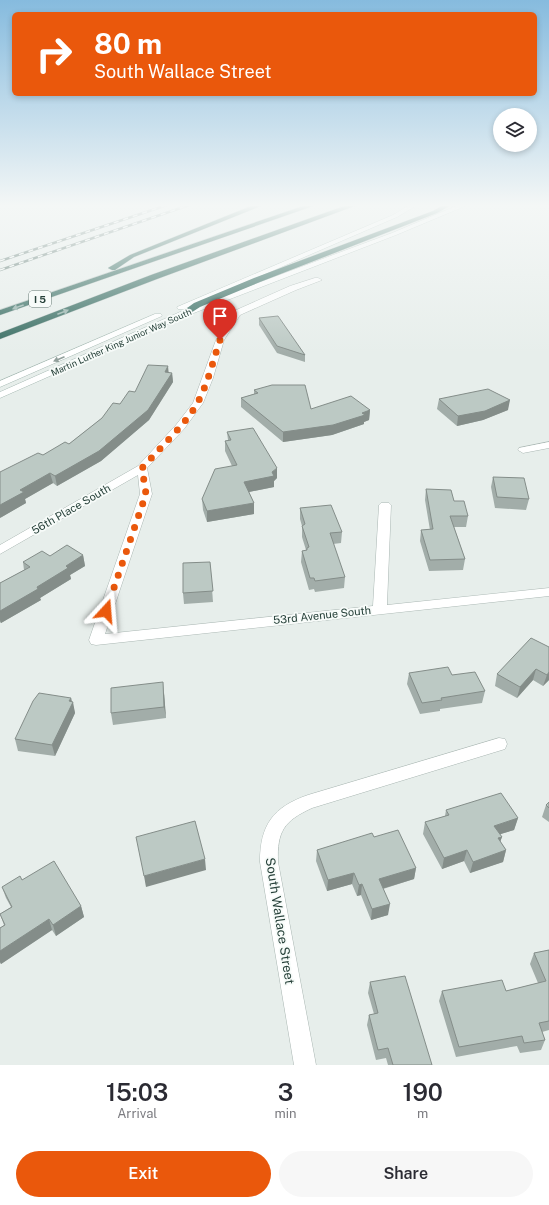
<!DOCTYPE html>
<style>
body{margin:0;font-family:"Public Sans",sans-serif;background:#f7f7f7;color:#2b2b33;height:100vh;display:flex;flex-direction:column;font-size:15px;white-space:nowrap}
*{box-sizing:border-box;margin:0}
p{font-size:13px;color:#7c7c81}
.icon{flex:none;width:22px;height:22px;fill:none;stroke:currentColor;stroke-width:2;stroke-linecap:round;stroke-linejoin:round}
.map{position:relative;height:1065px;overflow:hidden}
.sheet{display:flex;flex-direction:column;background:#fff;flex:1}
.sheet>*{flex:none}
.hud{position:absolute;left:12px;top:12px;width:525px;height:84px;border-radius:6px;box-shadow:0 2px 6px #0003;background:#ea580c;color:#fff;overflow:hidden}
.buttons{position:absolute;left:493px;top:108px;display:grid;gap:8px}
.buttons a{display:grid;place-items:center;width:44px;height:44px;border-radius:50%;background:#fff;box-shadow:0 2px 6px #0003;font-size:20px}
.pin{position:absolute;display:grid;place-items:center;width:34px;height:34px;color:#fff;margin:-41px -17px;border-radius:50% 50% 50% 0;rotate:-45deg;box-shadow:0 0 4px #0007}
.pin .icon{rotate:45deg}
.me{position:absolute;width:44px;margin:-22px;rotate:19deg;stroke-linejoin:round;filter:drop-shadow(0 0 3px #0008)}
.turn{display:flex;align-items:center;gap:14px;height:84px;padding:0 16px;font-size:18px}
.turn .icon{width:52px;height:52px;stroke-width:2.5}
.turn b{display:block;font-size:28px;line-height:34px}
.eta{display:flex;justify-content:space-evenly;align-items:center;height:68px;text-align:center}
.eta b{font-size:24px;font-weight:600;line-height:28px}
.cta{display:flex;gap:8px;margin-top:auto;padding:8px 16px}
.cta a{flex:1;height:46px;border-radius:24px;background:#ea580c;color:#fff;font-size:16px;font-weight:600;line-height:46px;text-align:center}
.cta a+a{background:#f7f7f7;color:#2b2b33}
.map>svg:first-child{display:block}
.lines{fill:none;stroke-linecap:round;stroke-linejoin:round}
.lane-casing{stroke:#a9b6b2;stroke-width:1}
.street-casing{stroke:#a9b6b2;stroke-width:1}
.secondary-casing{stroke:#a6b9b3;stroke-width:1}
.highway-casing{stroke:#c2cac8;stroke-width:1}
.lane{fill:#fff;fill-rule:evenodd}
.street{fill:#fff;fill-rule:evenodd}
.secondary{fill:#fff;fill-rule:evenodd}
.highway{fill:#346a5f;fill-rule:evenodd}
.rail-casing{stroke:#617b74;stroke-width:2.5}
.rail{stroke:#f7fbf9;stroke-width:1.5;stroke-dasharray:5;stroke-linecap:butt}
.wall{fill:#a2ada9}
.shaded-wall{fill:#848d89}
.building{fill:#bcc9c4;stroke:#848d89}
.oneway{fill:#96b2ac}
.oneway2{fill:#92a09c}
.route{stroke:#ea580c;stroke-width:7;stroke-dasharray:0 12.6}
.labels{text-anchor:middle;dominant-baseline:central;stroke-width:3.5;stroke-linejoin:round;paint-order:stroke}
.far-street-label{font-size:9px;fill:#264039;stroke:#f7fbf9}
.shield{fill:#f7fbf9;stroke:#657873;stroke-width:1}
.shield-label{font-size:10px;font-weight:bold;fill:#264039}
.street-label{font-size:11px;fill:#264039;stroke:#f7fbf9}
.near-street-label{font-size:13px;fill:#264039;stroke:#f7fbf9}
</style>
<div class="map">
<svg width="549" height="1065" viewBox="0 0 549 1065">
<rect width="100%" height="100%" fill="#e7eeeb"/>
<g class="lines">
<!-- lane casing -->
<g class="lane-casing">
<path id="lane" d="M549 442V448L523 453 518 450 519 448Z"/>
</g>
<!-- street casing -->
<g class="street-casing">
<g id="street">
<path d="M315 278H318L322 280 296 290 240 315 224 340 213 378 203 403 184 429 147 468 152 494 105 634 373 606 379 505 381 503H389L391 505 387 605 549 588V596L96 645 91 644 89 640 140 494 138 475 0 554V545L138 466 176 425 193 403 216 340 234 311 290 286Z"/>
<path d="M499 738 505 739 507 744 505 749 312 808C284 821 277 831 278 862L316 1065H294L260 862C260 825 273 807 308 795Z"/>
</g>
</g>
<!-- secondary casing -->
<g class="secondary-casing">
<g id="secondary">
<path d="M411 204H419L397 217 184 309H178L177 307 393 215Z"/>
<path d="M461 204H470L396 235 186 316 0 398V392L180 312 392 233Z"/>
<path d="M155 314H161L162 316 0 387V381Z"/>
</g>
</g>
<!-- highway casing -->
<g class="highway-casing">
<g id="highway">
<path d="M256 204H266L134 257 115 270H112L108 268 130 255Z"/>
<path d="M309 204H319L0 315V310Z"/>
<path d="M350 204H360L157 279 0 339V333L151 275Z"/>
<path d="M445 204H453L437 213 260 282 200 307 186 316H180L179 314 194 303 254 278 433 211Z"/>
</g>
</g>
<!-- lane -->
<use href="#lane" class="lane"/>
<!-- street -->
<use href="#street" class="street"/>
<!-- secondary -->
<use href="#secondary" class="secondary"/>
<!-- highway -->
<use href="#highway" class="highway"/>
<!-- rail casing -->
<g class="rail-casing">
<g id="rail">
<path d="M0 261 170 204"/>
<path d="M0 270 192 204"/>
</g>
</g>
<!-- rail -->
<use href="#rail" class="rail"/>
</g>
<!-- wall -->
<g class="wall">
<path d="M259 318 305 355V362L277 353 259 325Z"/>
<path d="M168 366V373H172L173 382 149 420 101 461 57 486 53 483 25 499 26 503 0 518 43 455 69 444Z"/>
<path d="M254 390 311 409 370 410 369 420 364 422V424L332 435 283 442 241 407V398L254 394Z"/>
<path d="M439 399 508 410 483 420 457 426 437 409Z"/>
<path d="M227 432 277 478 274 481V487L249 492 254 503V514L207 522 203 510 202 499 232 466 225 451V441L228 440Z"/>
<path d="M493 477 529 499 526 510 495 508 491 487Z"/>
<path d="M426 489 454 501 468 516 466 527H454L465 559 463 570 429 571 420 541 421 530H430L425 500Z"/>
<path d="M300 508 342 532 341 543 333 544 345 577 344 588 315 592 314 589 309 590 301 562 302 551 306 550 302 537V526L300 519Z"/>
<path d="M83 555 85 566 70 575 71 579 40 598 41 600 1 623 0 622V583L24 570 23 562 50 556Z"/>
<path d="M210 562 213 602 184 604 183 593Z"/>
<path d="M549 647V680L543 686 533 680 517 698 495 686 497 674Z"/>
<path d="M409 673 452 675 485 691 482 703 440 709V711L420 714 407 684Z"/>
<path d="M164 693 166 718 113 725 111 713Z"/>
<path d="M71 698 75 713 55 756 18 751 15 739Z"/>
<path d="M549 802V822L542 817 546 805Z"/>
<path d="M446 810 518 818 514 830 500 834 502 837 500 841 506 850 503 862 470 873 464 861 442 869 423 834 425 822 445 816Z"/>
<path d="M374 837 416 868 414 879 383 889 388 915 371 920 361 895 357 896 352 884 327 891 316 861 317 850Z"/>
<path d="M22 880 81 906 84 917 56 936 52 930 1 964 0 962V928L4 925 0 914 11 907 6 898 2 887Z"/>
<path d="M549 950V1030L542 1032 545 1040 541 1050 520 1053 517 1046 456 1057 439 1001 442 991H506L538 983 530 964 534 953Z"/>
<path d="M370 982 432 1065H388L386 1058 376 1060 367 1025 369 1015 374 1014 368 993Z"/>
</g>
<!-- shaded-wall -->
<g class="shaded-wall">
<path d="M168 366 169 376 165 372Z"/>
<path d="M172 373 173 382 149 420 101 461 57 486 55 476Z"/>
<path d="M510 400 508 410 483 420 457 426 458 416Z"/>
<path d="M370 410 369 420 364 422V424L332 435 283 442V432L362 413Z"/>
<path d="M277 468V478L274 481V487L244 493V482L272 472Z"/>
<path d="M50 473 53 483 25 499 26 503 0 518V505L20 490Z"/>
<path d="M254 503V514L207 522V511Z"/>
<path d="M83 555 85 566 70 575 71 579 40 598 41 600 1 623 0 620V611L37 587 66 566Z"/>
<path d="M536 669 533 680 517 698 520 687Z"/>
<path d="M549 672V680L543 686 547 675Z"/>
<path d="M163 682 164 693 166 718 164 707Z"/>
<path d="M71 698 72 703 73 702 75 713 55 756 52 745Z"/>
<path d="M518 818 514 830 491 837 494 826Z"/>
<path d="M502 837 498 848V838Z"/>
<path d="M467 850 464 861 442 869 444 858Z"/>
<path d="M506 850 503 862 470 873 473 862Z"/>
<path d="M205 859 206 870 146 887 144 876Z"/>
<path d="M416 868 414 879 378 890 379 879Z"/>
<path d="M354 873 352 884 327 891 328 880Z"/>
<path d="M362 884 361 895 357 896 359 885Z"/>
<path d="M390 904 388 915 371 920 372 909Z"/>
<path d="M81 906 84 917 56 936 53 925Z"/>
<path d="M49 919 52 930 1 964 0 962V951Z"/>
</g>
<!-- building -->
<g class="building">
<path d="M278 316 305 355 277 346 259 318Z"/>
<path d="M148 365 168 366 165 372 172 373 148 410 99 451 55 476 50 473 20 490 24 492 0 505V472L38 453 43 455 65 442 69 444 102 418 113 403 120 404 129 391 135 392Z"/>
<path d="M272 385H305L311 409 351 396 370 410 362 413 365 415 333 425 283 432 241 398 258 393 254 390Z"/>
<path d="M488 389 510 400 485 411 458 416 439 399Z"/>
<path d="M253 428 277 468 272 472 274 476 244 482 254 503 207 511 202 499 215 469 237 465 225 441 231 440 227 432Z"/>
<path d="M493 477 524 478 529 499 497 497Z"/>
<path d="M426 489 451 490 454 501H464L468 516H450L465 559 430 560 421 530 433 529Z"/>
<path d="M331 505 342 532 330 533 345 577 315 581 314 578H310L302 551 307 550V548L309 547 302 526 305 524 300 508Z"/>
<path d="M67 545 83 555 66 566 68 568 37 587 38 589 0 611V583L30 567 23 562 42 551 50 556Z"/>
<path d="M210 562 213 591 183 593V563Z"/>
<path d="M531 638 549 647V672L547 675 536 669 520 687 497 674Z"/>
<path d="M448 667 452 675 475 672 485 691 441 698 442 700 422 703 409 673Z"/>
<path d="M163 682 164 707 111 713V688Z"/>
<path d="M39 693 71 698 69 701 73 702 52 745 15 739 33 701Z"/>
<path d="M501 793 518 818 494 826 502 837 498 838 506 850 473 862 467 850 444 858 425 822 449 815 446 810Z"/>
<path d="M549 802V808L546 805Z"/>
<path d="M195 821 205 859 144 876 136 837Z"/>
<path d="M398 830 416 868 379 879 390 904 372 909 362 884 359 885 354 873 328 880 317 850 372 833 374 837Z"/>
<path d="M54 861 81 906 53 925 49 919 0 951V928L5 925 0 914 12 907 2 887 20 876 22 880Z"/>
<path d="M549 950V1021L539 1023 545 1040 524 1043 522 1036 459 1047 442 991 502 980 506 991 546 981 534 953Z"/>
<path d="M405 976 432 1065H393L388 1048 378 1050 369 1015 378 1013 370 982Z"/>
</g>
<!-- one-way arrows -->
<defs><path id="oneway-solid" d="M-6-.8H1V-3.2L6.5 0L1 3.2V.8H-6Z"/></defs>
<g class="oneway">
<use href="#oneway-solid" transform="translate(18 307) rotate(160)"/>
<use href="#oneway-solid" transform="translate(63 312) rotate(-21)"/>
</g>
<use class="oneway2" href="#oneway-solid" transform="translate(59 359) rotate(157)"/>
<!-- sky -->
<linearGradient id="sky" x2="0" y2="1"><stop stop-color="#86bbde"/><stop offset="0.58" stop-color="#f4f7f6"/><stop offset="1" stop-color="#f4f7f6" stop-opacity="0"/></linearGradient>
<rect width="549" height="354" fill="url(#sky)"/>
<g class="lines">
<!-- route -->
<path class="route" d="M106 611 146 494 142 468C158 450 187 423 198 402 208 383 213 361 220 340"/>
</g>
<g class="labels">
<!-- far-street labels -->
<g class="far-street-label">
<text transform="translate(121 342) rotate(-24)">Martin Luther King Junior Way South</text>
</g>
<!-- shield labels -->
<rect class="shield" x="29" y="291" width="22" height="16" rx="3"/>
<g class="shield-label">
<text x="40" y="299">I 5</text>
</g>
<!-- street labels -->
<g class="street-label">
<text transform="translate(71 509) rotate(-30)">56th Place South</text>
<text transform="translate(322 615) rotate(-6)">53rd Avenue South</text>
</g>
<!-- near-street labels -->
<g class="near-street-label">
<text transform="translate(280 921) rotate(81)">South Wallace Street</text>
</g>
</g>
</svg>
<div class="buttons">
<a><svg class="icon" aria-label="layers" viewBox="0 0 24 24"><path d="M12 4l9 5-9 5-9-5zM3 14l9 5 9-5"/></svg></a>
</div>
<div class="pin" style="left:220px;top:340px;background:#d93025"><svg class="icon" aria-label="arrive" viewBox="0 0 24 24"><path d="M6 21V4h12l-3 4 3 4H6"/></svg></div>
<svg class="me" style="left:106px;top:611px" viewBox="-20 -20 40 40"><path d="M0-17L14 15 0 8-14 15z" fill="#ea580c" stroke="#fff" stroke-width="4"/></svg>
<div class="hud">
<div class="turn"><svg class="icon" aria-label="right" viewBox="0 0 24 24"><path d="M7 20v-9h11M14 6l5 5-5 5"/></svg><div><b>80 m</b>South Wallace Street</div></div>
</div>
</div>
<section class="sheet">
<div class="eta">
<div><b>15:03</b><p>Arrival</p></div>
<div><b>3</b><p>min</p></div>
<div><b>190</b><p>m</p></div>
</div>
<div class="cta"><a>Exit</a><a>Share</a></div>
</section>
